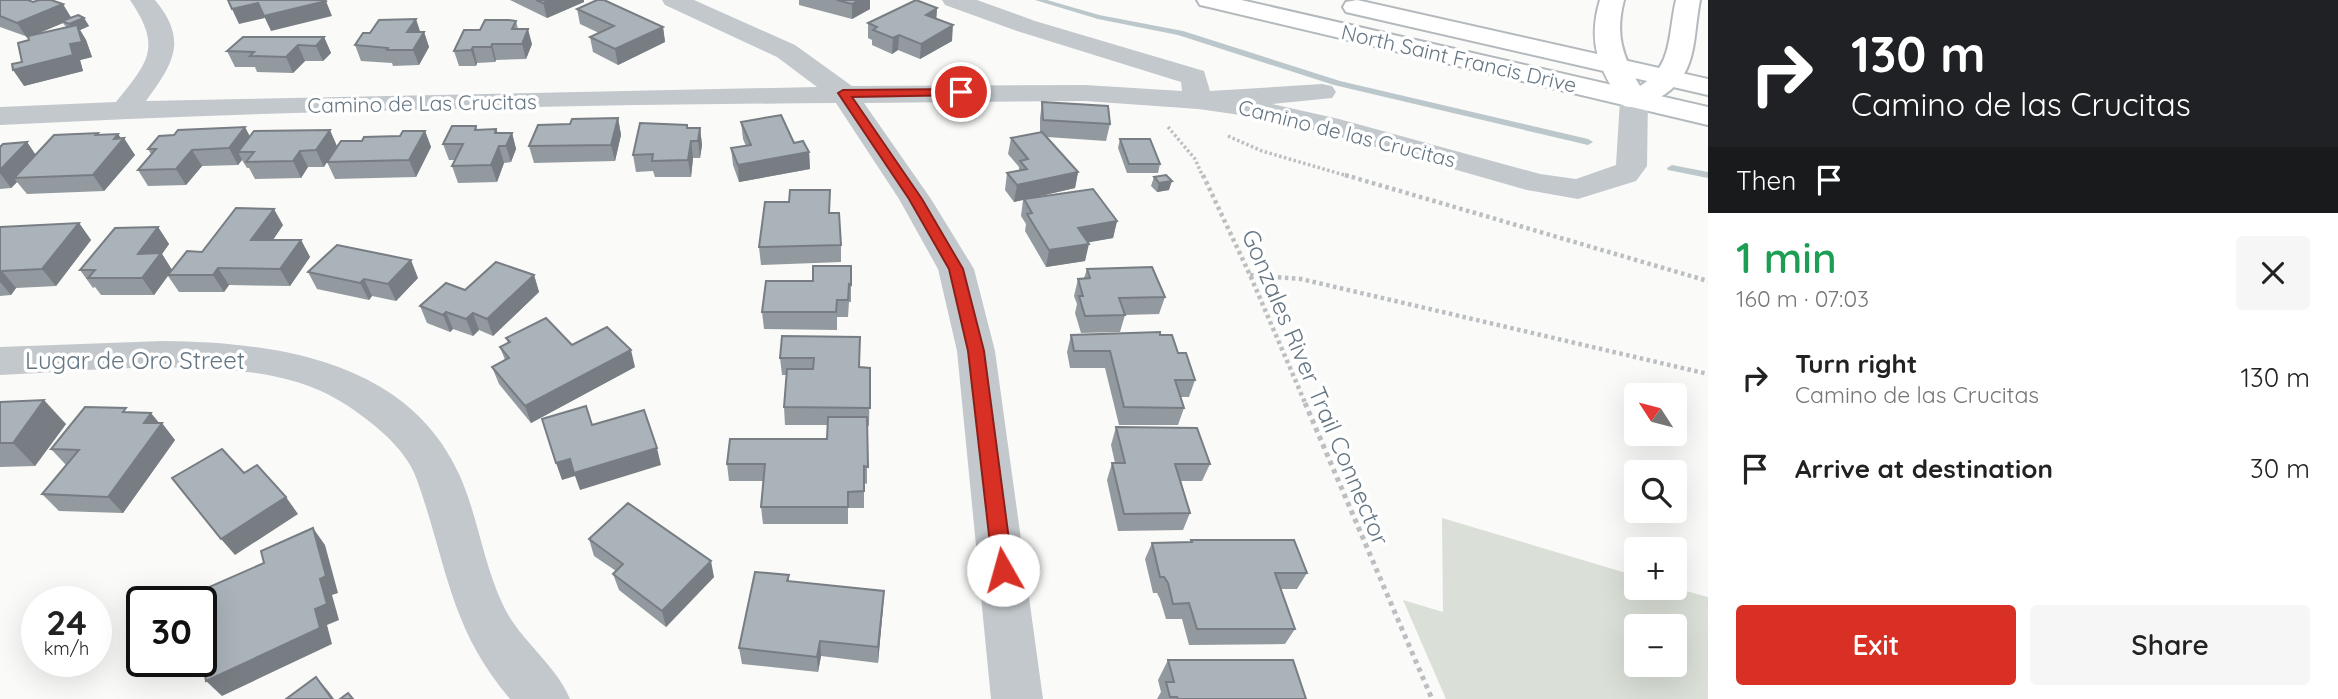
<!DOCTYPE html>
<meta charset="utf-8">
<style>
body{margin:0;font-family:Quicksand,sans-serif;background:#f6f6f6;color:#222;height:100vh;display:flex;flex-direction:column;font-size:26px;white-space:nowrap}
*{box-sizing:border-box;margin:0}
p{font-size:23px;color:#767676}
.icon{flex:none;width:38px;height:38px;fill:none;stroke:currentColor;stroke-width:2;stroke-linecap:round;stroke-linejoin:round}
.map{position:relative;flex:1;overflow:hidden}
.sheet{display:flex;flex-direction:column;background:#fff;width:630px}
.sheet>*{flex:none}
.top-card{background:#202124;color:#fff;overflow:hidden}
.needle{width:46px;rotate:306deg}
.fabs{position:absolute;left:1624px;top:383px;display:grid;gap:14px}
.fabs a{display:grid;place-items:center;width:63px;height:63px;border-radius:7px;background:#fff;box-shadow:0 7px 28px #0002;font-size:35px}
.speed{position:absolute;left:21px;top:586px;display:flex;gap:14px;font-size:35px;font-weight:700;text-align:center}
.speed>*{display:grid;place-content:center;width:91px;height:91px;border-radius:50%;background:#fff;box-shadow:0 7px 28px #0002;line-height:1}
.speed small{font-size:18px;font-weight:400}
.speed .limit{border:4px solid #111;border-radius:10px;background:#fff;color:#111}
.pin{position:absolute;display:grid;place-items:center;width:60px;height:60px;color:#fff;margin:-30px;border:4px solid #fff;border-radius:50%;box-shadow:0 2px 7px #0007}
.me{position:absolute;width:77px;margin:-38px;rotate:353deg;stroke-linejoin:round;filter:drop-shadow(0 0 5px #0008)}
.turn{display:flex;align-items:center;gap:24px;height:147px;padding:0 28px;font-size:32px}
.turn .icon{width:91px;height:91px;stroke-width:2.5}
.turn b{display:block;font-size:49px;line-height:60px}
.then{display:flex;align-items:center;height:66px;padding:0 28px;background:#0003;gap:14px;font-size:26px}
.round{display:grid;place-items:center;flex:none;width:74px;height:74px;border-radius:7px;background:#f6f6f6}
.summary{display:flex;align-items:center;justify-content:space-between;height:119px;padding:0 28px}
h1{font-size:42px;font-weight:600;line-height:52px;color:#1e9e55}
.cta{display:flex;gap:14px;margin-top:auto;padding:14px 28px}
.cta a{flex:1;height:80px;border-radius:7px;background:#d93025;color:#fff;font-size:28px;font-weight:600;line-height:80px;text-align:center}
.cta a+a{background:#f6f6f6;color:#222}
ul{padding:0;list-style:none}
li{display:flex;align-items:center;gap:21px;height:91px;padding:0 28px}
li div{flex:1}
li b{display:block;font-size:26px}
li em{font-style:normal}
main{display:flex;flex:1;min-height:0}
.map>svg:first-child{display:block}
.green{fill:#dadfd7;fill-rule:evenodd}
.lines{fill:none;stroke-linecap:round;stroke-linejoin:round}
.stream{fill:#bbc7cb;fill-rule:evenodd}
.major-casing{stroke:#b5babe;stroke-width:4}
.highway-casing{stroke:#b4b9bd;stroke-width:4}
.path-far2{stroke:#bbbfc2;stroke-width:3.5;stroke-dasharray:2.5 2.5;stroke-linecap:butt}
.path-far1{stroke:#bbbfc2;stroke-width:4.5;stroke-dasharray:3.5 3.5;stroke-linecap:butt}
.path{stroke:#bbbfc2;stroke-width:5;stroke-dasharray:4.5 4.5;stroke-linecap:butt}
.minor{fill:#c3c8cc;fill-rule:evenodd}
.major{fill:#fff;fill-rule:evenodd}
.highway{fill:#fff;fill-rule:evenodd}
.wall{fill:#929a9f;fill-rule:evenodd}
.shaded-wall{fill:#777d82}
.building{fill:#aab3b9;stroke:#777d82;stroke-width:2}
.route{fill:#d93025;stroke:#8d1f18;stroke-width:2}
.labels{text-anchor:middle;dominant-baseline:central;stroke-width:7;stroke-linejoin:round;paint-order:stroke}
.far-street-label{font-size:21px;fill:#657683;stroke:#fff}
.street-label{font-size:24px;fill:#657683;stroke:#fff}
</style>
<main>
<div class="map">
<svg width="1708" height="699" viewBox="0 0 1708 699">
<rect width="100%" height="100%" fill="#fafaf8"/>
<!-- green -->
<path class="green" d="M1442 518 1636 576V588H1675L1708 597V699H1446L1403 600 1443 612ZM1636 626H1675V665H1636Z"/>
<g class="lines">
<!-- stream -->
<g class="stream">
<path d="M1035 0H1047L1099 15 1183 31 1340 81 1588 139 1593 142 1588 145 1334 85 1178 35 1098 19Z"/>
<path d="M1672 165 1708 172V178L1668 170 1667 168Z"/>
</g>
<!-- major casing -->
<g class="major-casing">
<path id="major" d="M1600 0H1624C1615 34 1622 56 1640 86 1673 67 1668 34 1676 0H1700C1692 41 1699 78 1655 100 1644 106 1637 109 1624 106 1599 70 1587 43 1600 0Z"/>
</g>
<!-- highway casing -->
<g class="highway-casing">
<g id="highway">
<path d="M1197 0H1241L1708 107V125L1209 7 1200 5Z"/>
<path d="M1357 0 1708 79V95L1346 12 1343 7 1346 2Z"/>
</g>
</g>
<!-- path-far2 -->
<g class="path-far2">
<path d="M1168 127 1195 159 1203 177"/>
<path d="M1228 136 1262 151 1351 177"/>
</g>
<!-- path-far1 -->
<g class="path-far1">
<path d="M1203 175 1250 275 1306 405"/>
<path d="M1345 175 1708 281"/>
<path d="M1250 275 1301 279 1708 374"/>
</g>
<!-- path -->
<path class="path" d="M1305 403 1432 699"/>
<!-- minor -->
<g class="minor">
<path d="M130 0H155C188 40 174 63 146 101L817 87 777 57 665 5 662 0H694L795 45 852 86 1085 85 1182 91 1181 82 1017 31 945 5 942 0H977L1035 21 1204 71 1210 91 1322 84 1332 86 1336 92 1332 98 1272 104 1339 119 1540 174 1576 179 1616 165 1620 100 1624 94 1634 91 1644 94 1648 100 1647 166 1642 173 1636 181 1578 199 1527 190 1323 132 1248 116 1198 109 1085 101 864 103 931 199 974 269 995 351 1043 699H991L957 351 938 269 899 199 836 103C557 105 278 111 0 125V107L116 102C149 61 162 47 130 0Z"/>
<path d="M163 341C274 342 407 360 459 474 478 516 483 563 503 605 520 641 555 663 570 699H510C449 627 447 564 417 480 410 459 393 441 375 426 352 407 327 391 297 382 214 357 88 371 0 375V347Z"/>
</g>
<!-- major -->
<use href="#major" class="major"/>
<!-- highway -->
<use href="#highway" class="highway"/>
</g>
<!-- wall -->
<g class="wall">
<path d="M0 0 71 18H84L89 26 80 30 86 40 92 57 80 60 83 71 24 86 22 62 29 40 28 37 0 27ZM63 23 66 27 34 35Z"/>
<path d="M510 0H584V2L547 18Z"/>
<path d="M799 0H870V9L852 19 799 5Z"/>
<path d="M937 8 936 19 952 41 920 59 898 50 892 54 872 45V40L868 38V23Z"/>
<path d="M577 9 663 27 665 42 618 65 593 52 590 37 599 33 580 24Z"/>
<path d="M516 21 518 29 532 44 526 59 496 60 495 62 477 63 476 66H459L454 51 480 30Z"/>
<path d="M420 32H424L429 47 419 65 393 66 392 63 361 61 355 45Z"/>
<path d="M324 37 331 53 323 61H305L293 73 257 72 255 67H235L227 51Z"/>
<path d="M1042 102 1110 124 1106 141 1047 137 1078 172 1075 188 1032 198 1117 221 1113 238 1088 242 1085 261 1046 267 1025 231 1026 224 1021 216 1023 200 1014 202 1005 190 1007 173 1019 171V167L1008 154 1011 138 1040 132V118Z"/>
<path d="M618 118 621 135 615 161 534 163 529 146 570 124Z"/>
<path d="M741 122 794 143 809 152 810 169 739 182 733 165 731 148 746 146 743 139Z"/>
<path d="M476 126 477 130 496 129 498 133H512L516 149 511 162 504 163 497 182 458 183 452 166 455 160H449L443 144Z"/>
<path d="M688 128H700L702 145 700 158H693L691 177H655L653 171 636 172 633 155Z"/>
<path d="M330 130 324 167H308L301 178 255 179 249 168H247L242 160 238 165 202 166 186 185 148 186 138 170 151 154 148 149 250 136Z"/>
<path d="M425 131 431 147 416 177 335 179 327 162 362 141 400 136Z"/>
<path d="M118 134 135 155 104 191 27 194 17 182 11 188 0 189V147L27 142 36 155 99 135Z"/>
<path d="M1120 139 1160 164 1158 173H1127L1118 148Z"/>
<path d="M1154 177 1169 190 1157 192 1151 186Z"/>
<path d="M789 202 830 213 841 245V262L761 265 759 247Z"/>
<path d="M79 223 91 240 56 286 16 288 11 295 0 296V227Z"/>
<path d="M283 225 273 240H301L310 257 290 286 229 285 224 292H179L168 276 154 295H101L95 287 93 288 80 270 158 227 169 244 162 254 172 270 202 252Z"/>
<path d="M851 266V302H849L848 317H837V330L764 329 762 312 813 281Z"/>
<path d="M1087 269 1165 297 1159 314 1125 315 1120 332 1081 333 1075 313 1077 304 1074 296 1078 279 1084 278Z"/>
<path d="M308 272 418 278 396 301 372 296 369 300 317 289Z"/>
<path d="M534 275 539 292 493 336 479 330 473 336 453 329 450 332 427 323 420 306 465 290Z"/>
<path d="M1071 335H1160L1178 353 1195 380 1189 397H1181L1184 408 1178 425H1119L1105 368H1070L1067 352Z"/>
<path d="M782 336 859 367 870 368 869 426H867V484L864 483V508H848V524H763L761 507 763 481H729L727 464 827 439V425H785L784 407 787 375H782L780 358Z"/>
<path d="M506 338 572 345 635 367 531 423 499 384 492 367 505 360 500 347 508 343Z"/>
<path d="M0 402 66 424 35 466 0 467Z"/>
<path d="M129 412 159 423 175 440 123 513 59 511 42 494 66 465 51 449Z"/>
<path d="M1116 427 1210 464 1202 481H1181L1190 513 1183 530 1118 531 1107 480 1112 463H1115L1111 445Z"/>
<path d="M589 539 714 577 666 627 619 590 613 574 616 571 594 556Z"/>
<path d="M1191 540 1307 573 1297 589H1281L1295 629 1285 644 1189 645 1182 619H1166L1160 599 1157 593H1153L1145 559 1152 543 1190 542Z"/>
<path d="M789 575V581L883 607 878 663 821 656 818 672 742 664 739 648Z"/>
<path d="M1168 660 1306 699H1157L1161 692 1158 680Z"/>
</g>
<!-- shaded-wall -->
<g class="shaded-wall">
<path d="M551 0H584V2L547 18 543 3Z"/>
<path d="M859 0H870V9L852 19V4Z"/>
<path d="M326 1 332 16 271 31 264 16Z"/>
<path d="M258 3 265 18 239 24 232 9Z"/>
<path d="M63 4 72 19 62 21 63 23 27 38 17 23Z"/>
<path d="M937 8 936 24 926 15Z"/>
<path d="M84 18 89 26 80 30 86 40 92 57 80 60 83 71 24 86 13 70 70 44 74 32 69 24Z"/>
<path d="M416 19 421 34 407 32Z"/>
<path d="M953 25 952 41 920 59 921 44Z"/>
<path d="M663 27 665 42 618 65 615 49Z"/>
<path d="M528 29 532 44 526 59 522 44Z"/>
<path d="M424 32 429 47 419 65 413 50Z"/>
<path d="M899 35 898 50 892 54 893 38Z"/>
<path d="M324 37 331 53 323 61 316 46Z"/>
<path d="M492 44 496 60 495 62 491 47Z"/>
<path d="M298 45 305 61 293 73 286 57Z"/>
<path d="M473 47 477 63 476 66 471 50Z"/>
<path d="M618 118 621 135 615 161 611 145Z"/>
<path d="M245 127 254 144 238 152 242 160 238 165 229 148Z"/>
<path d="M700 128 702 145 700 158 698 141Z"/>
<path d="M496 129 501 146H499L504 163 497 182 491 165 495 133Z"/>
<path d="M330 130 337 146 324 167 316 150Z"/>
<path d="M425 131 431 147 416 177 409 160Z"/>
<path d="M512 133 516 149 511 162 506 146Z"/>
<path d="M118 134 122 141 124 138 135 155 104 191 93 175 114 139Z"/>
<path d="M691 141 693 158 691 177 688 160Z"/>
<path d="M27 142 38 159 14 178 17 182 11 188 0 173V170Z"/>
<path d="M192 150 202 166 186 185 176 169Z"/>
<path d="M300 151 308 167 301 178 293 161Z"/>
<path d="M809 152 810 169 739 182 738 165Z"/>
<path d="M1078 172 1075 188 1014 202 1017 185Z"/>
<path d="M1172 181 1169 190 1157 192 1159 183Z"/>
<path d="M274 209 283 225 261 257 251 240Z"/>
<path d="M1117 221 1113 238 1074 245 1078 228Z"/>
<path d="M79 223 91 240 56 286 42 269Z"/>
<path d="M158 227 169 244 162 254 172 270 154 295 142 278 138 254Z"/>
<path d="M301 240 310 257 290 286 280 269Z"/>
<path d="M1089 244 1085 261 1046 267 1049 250Z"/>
<path d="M411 260 418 278 396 301 388 284Z"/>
<path d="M218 268 229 285 224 292 213 275Z"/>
<path d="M2 271 16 288 11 295 0 282V273Z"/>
<path d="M534 275 539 292 493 336 487 319Z"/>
<path d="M364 279 372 296 369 300 360 283Z"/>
<path d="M446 312 453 329 450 332 443 315Z"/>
<path d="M473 313 479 330 473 336 466 319Z"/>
<path d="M631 350 635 367 531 423 525 406Z"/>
<path d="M44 400 66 424 35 466 13 443Z"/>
<path d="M151 413 161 425 162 423 175 440 123 513 108 497 144 423Z"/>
<path d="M657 448 661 465 580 490 575 476 562 480 556 463 570 459Z"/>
<path d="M286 497 298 514 235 555 221 539Z"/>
<path d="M313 528 325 545 338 593 332 595 339 620 327 625 332 644 222 696 206 681 315 609 320 579Z"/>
<path d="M711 561 714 577 666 627 662 611Z"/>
<path d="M884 591 883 607 878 663V647Z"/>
<path d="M820 641 821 656 818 672 817 657Z"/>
<path d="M316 677 329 692 334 699H332Z"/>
</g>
<!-- building -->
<g class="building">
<path d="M0 0H28L33 2 39 0H51L63 4 17 23 0 16Z"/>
<path d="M228 0H325L326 1 264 16 258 3 232 9Z"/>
<path d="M536 0H551L543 3Z"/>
<path d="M597 0H604L663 27 615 49 590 37 614 26 577 9Z"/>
<path d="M837 0H859L852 4Z"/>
<path d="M916 0 937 8 926 15 953 25 921 44 899 35 893 38 873 30 877 27 868 23Z"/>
<path d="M78 15 84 18 69 24 62 21Z"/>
<path d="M416 19 407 32H424L413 50H387L388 48 355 45 363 33H370L379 20Z"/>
<path d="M485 20H509L516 21 512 29H528L522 44H492L491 47H473L471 50 454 51 464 30H480Z"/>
<path d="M77 25 82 42 70 44 73 55 13 70 12 64 22 62 18 43 29 40 28 36Z"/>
<path d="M243 37H324L316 46 298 45 286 57 250 56 254 52 227 51Z"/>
<path d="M1042 102 1108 106 1110 124 1043 120Z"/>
<path d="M781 115 794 143 803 141 809 152 738 165 731 148 751 145 741 122Z"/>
<path d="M618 118 611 145 529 146 538 125 570 124 572 119Z"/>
<path d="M640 123 687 125V128H700L698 141H691L688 160 652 161 653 154 633 155Z"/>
<path d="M452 126H476L475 130 496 129 495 133H512L506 146H499L491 165 452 166 463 144H443Z"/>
<path d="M245 127 229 148 192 150 176 169 138 170 156 149H148L159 136 174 135 178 130Z"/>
<path d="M330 130 316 150 300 151 293 161 246 162 254 152H238L254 131Z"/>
<path d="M403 131H425L409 160 327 162 341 141H362L364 137 400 136Z"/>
<path d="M1042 132 1078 172 1017 185 1007 173 1027 169 1020 161 1028 159 1011 138Z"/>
<path d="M98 133 96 135 118 134 114 139 124 138 93 175 14 178 54 135Z"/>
<path d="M1120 139H1150L1160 164H1129Z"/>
<path d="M27 142 0 170V147L3 144Z"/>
<path d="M1166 175 1172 181 1159 183 1154 177Z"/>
<path d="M1093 189 1117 221 1078 228 1089 244 1049 250 1027 214 1032 213 1024 199Z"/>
<path d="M790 190H830L829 213H839L841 245 759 247 765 202H789Z"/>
<path d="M236 208 274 209 251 240H301L280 269 218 268 213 275H168L187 251 202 252Z"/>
<path d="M79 223 42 269 2 271 0 273V227Z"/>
<path d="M158 227 138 254 161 253 142 278H88L95 270H80L115 228Z"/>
<path d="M337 245 411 260 388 284 364 279 360 283 308 272Z"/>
<path d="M496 262 534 275 487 319 473 313 466 319 446 312 443 315 420 306 446 283 465 290Z"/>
<path d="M813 266H851V285L849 284 848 300H837L836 312H762L766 281H813Z"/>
<path d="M1152 267 1165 297 1119 298 1125 315 1085 316 1079 296H1083L1078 279 1090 278 1087 269Z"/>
<path d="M546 318 572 345 607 327 631 350 525 406 492 367 509 358 500 347 510 342 506 338Z"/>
<path d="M1160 332V335H1172L1178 353H1186L1195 380H1175L1184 408 1124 407 1110 351H1074L1071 335Z"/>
<path d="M782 336 860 337 859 367 870 368V408L784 407 787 369H813L814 358H780Z"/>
<path d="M44 400 13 443H0V402Z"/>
<path d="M586 406 592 425 644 410 657 448 574 473 570 459 556 463 542 419Z"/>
<path d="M85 407 126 408 123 412 151 413 144 423H162L108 497 42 494 79 450 51 449Z"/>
<path d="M828 417H867L868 467 864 466V491L848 492V507H761L765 464H727L730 439H827Z"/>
<path d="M1116 427 1197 428 1210 464H1175L1190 513 1124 514 1112 463H1125Z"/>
<path d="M222 449 244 473 257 465 286 497 221 539 172 478Z"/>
<path d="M628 503 711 561 662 611 613 574 623 564 589 539Z"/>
<path d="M313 528 326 576 320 579 327 604 315 609 320 628 206 681 201 652V626L206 624 200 591 264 563 261 551Z"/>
<path d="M1191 540H1294L1307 573H1275L1295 629H1197L1189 603 1173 604 1168 583 1164 577H1160L1152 543 1192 542Z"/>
<path d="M755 572 789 575 787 581 884 591 878 647 820 641 817 657 739 648Z"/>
<path d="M1168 660H1293L1306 699H1178L1177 697H1170L1166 682H1174Z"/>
<path d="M316 677 332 699H286Z"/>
<path d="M348 693 353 699H340Z"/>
</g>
<!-- route -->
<path class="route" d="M961 89 967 92 965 95 852 97 922 199 963 269 984 351 1013 570 1010 576 1003 578 996 576 993 570 968 351 949 269 909 199 838 93 843 90Z"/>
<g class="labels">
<!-- far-street labels -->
<g class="far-street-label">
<text transform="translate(1459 58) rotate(13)">North Saint Francis Drive</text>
<text transform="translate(422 103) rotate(-1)">Camino de Las Crucitas</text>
<text transform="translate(1347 133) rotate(14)">Camino de las Crucitas</text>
</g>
<!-- street labels -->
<g class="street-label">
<text x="135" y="360">Lugar de Oro Street</text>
<text transform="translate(1316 387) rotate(67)">Gonzales River Trail Connector</text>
</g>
</g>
</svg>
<div class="fabs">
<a><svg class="needle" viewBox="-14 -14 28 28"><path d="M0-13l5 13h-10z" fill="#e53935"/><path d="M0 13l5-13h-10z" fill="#767676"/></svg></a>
<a><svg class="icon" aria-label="search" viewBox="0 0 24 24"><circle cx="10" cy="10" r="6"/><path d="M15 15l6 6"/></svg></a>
<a>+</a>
<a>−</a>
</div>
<div class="speed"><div>24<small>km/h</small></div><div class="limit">30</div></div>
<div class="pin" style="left:961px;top:92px;background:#d93025"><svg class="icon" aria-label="arrive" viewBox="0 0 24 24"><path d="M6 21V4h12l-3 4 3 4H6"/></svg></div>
<svg class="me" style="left:1003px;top:570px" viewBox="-20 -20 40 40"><circle r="19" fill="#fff"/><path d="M0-13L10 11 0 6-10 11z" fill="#d93025"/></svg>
</div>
<section class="sheet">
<div class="top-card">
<div class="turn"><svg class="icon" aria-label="right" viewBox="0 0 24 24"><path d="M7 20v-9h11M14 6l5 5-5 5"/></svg><div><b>130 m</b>Camino de las Crucitas</div></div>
<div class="then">Then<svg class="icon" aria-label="arrive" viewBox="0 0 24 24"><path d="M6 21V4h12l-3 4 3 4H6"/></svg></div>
</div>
<div class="summary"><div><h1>1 min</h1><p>160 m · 07:03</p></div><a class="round"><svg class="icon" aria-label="close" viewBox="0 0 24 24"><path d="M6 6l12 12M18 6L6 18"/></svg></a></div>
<ul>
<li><svg class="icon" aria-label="right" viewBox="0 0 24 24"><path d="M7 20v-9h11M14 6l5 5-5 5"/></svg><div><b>Turn right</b><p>Camino de las Crucitas</p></div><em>130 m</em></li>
<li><svg class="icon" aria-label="arrive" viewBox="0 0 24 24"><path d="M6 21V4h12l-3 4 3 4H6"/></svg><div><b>Arrive at destination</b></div><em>30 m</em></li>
</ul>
<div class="cta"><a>Exit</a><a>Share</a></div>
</section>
</main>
